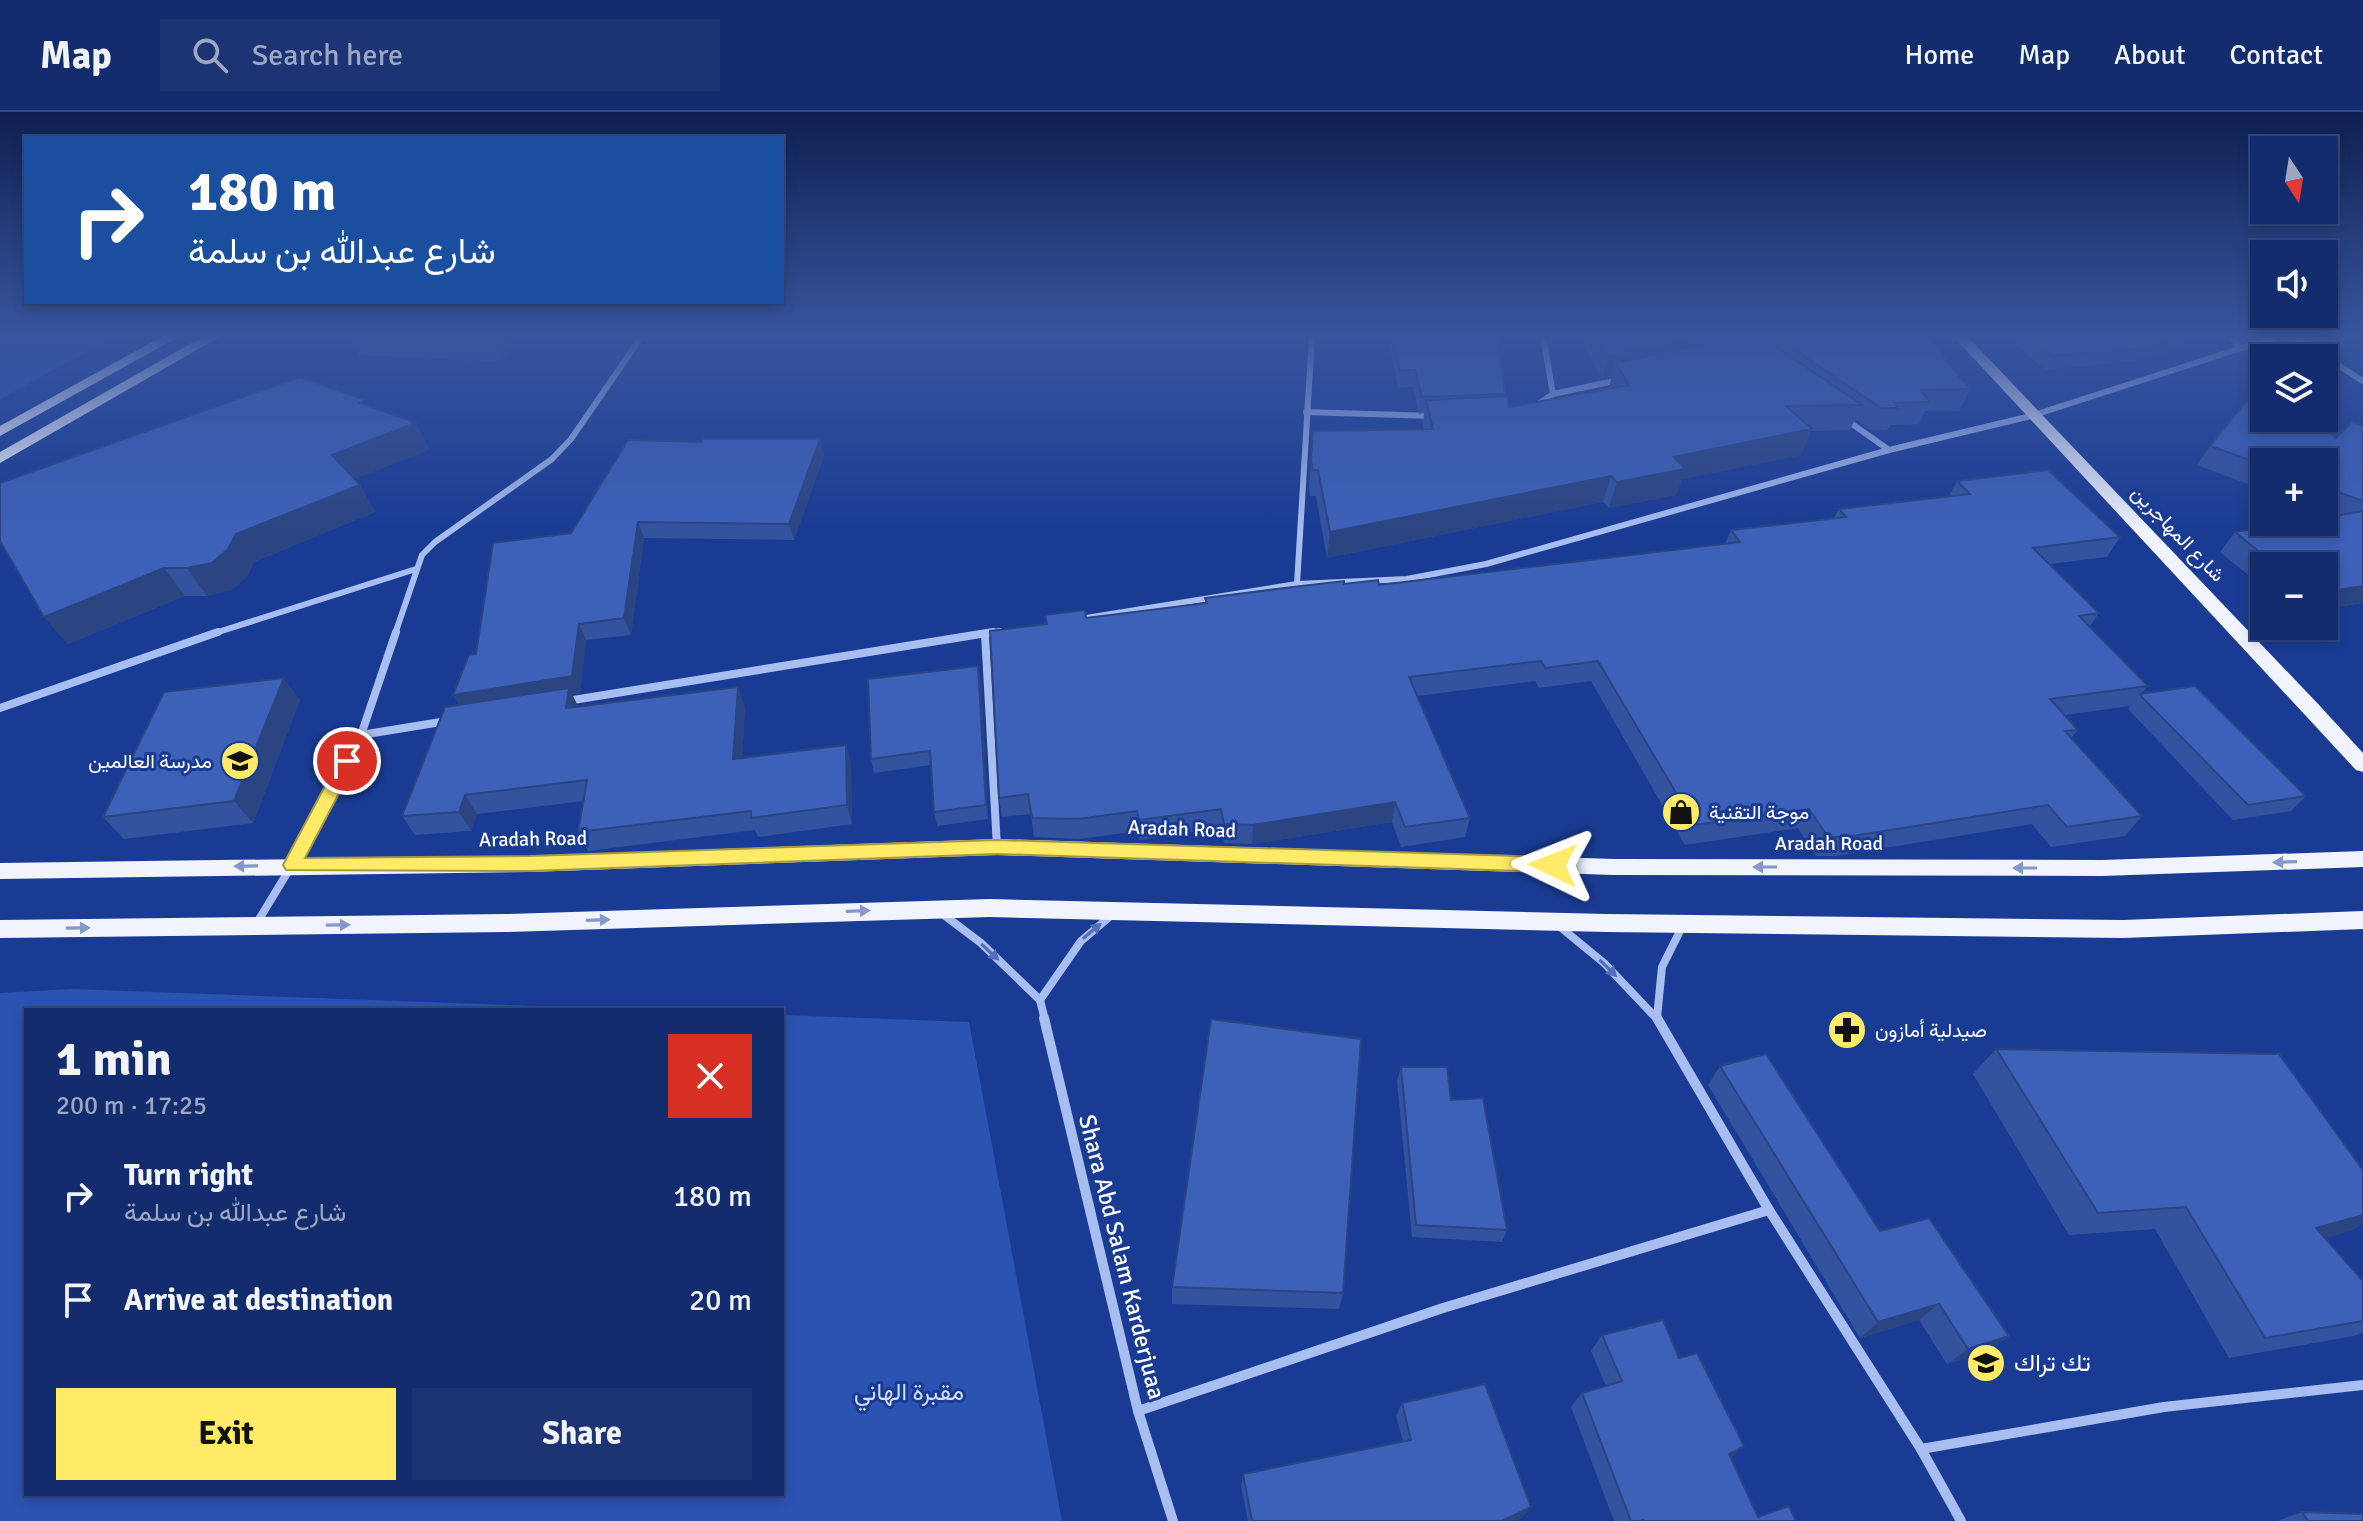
<!DOCTYPE html>
<meta charset="utf-8">
<style>
body{margin:0;font-family:Signika,Vazirmatn,sans-serif;background:#1c3473;color:#f1f3f6;height:100vh;display:flex;flex-direction:column;font-size:30px;white-space:nowrap}
*{box-sizing:border-box;margin:0}
p{font-size:26px;color:#9da7c2}
.icon{flex:none;width:44px;height:44px;fill:none;stroke:currentColor;stroke-width:2;stroke-linecap:round;stroke-linejoin:round}
.map{position:relative;flex:1;overflow:hidden}
.drawer{position:absolute;left:24px;top:896px;width:760px;height:488px;display:flex;flex-direction:column;background:#132c6e;border-radius:0px;box-shadow:0 4px 12px #0003,0 0 0 2px #324881}
.drawer>*{flex:none}
.guide{position:absolute;left:24px;top:24px;width:760px;height:168px;border-radius:0px;box-shadow:0 4px 12px #0003,0 0 0 2px #324881;background:#1a4fa0;color:#fff;overflow:hidden}
.needle{width:52px;rotate:168deg}
.buttons{position:absolute;left:2250px;top:24px;display:grid;gap:16px}
.buttons a{display:grid;place-items:center;width:88px;height:88px;border-radius:0px;background:#132c6e;box-shadow:0 4px 12px #0003,0 0 0 2px #324881;font-size:40px}
.pin{position:absolute;display:grid;place-items:center;width:68px;height:68px;color:#fff;margin:-34px;border:4px solid #fff;border-radius:50%;box-shadow:0 2px 8px #0007}
.me{position:absolute;width:88px;margin:-44px;rotate:272deg;stroke-linejoin:round;filter:drop-shadow(0 0 6px #0008)}
.turn{display:flex;align-items:center;gap:28px;height:168px;padding:0 32px;font-size:36px}
.turn .icon{width:104px;height:104px;stroke-width:2.5}
.turn b{display:block;font-size:56px;line-height:68px}
.round{display:grid;place-items:center;flex:none;width:84px;height:84px;border-radius:0px;background:#1c3473}
.head{display:flex;align-items:center;justify-content:space-between;height:136px;padding:0 32px}
h1{font-size:48px;font-weight:800;line-height:60px}
.cta{display:flex;gap:16px;margin-top:auto;padding:16px 32px}
.cta a{flex:1;height:92px;border-radius:0px;background:#ffeb67;color:#111;font-size:32px;font-weight:800;line-height:92px;text-align:center}
.cta a+a{background:#1c3473;color:#f1f3f6}
ul{padding:0;list-style:none}
li{display:flex;align-items:center;gap:24px;height:104px;padding:0 32px}
li div{flex:1}
li b{display:block;font-size:30px}
li em{font-style:normal}
header{display:flex;align-items:center;gap:48px;box-sizing:border-box;height:112px;padding:0 40px;background:#132c6e;border-bottom:2px solid #324881}
header strong{font-size:38px}
nav{display:flex;gap:44px;margin-inline-start:auto;font-size:28px}
.search{width:560px;height:72px;background:#1c3473;display:flex;align-items:center;gap:20px;box-sizing:border-box;padding:0 28px;border-radius:0px;color:#9da7c2;font-size:30px}
.map>svg:first-child{display:block}
.green{fill:#2b53b1}
.lines{fill:none;stroke-linecap:round;stroke-linejoin:round}
.minor-far2{stroke:#a8bef0;stroke-width:6}
.minor-far1{stroke:#a8bef0;stroke-width:8}
.minor{stroke:#a8bef0;stroke-width:10}
.primary{fill:#f1f4ff;fill-rule:evenodd}
.wall{fill:#34539f}
.shaded-wall{fill:#2b4482}
.building{fill:#3d61b9;stroke:#2b4482;stroke-width:2}
.oneway{fill:#8598c9}
.oneway2{fill:#526fb8}
.route{fill:#ffeb67;stroke:#a69943;stroke-width:2}
.labels{text-anchor:middle;dominant-baseline:central;stroke-width:6;stroke-linejoin:round;paint-order:stroke}
.street-label{font-size:20px;fill:#fff;stroke:#193b93}
.poi-label{font-size:20px;fill:#fff;stroke:#193b93;text-anchor:start}
.near-street-label{font-size:24px;fill:#fff;stroke:#193b93}
.near-poi-label{font-size:24px;fill:#fff;stroke:#193b93;text-anchor:start}
.near-park-label{font-size:24px;fill:#cfdcfb;stroke:#193b93}
</style>
<header>
<strong>Map</strong>
<div class="search"><svg class="icon" aria-label="search" viewBox="0 0 24 24"><circle cx="10" cy="10" r="6"/><path d="M15 15l6 6"/></svg>Search here</div>
<nav><a>Home</a><a>Map</a><a>About</a><a>Contact</a></nav>
</header>
<div class="map">
<svg width="2363" height="1409" viewBox="0 0 2363 1409">
<rect width="100%" height="100%" fill="#193b93"/>
<!-- green -->
<g class="green">
<path d="M0 224H117L0 287Z"/>
<path d="M71 877 644 898H26V1382H782V903L969 910 1062 1409H0V881Z"/>
</g>
<g class="lines">
<!-- minor-far2 -->
<g class="minor-far2">
<path d="M1543 224 1553 282"/>
<path d="M2229 224 2241 236"/>
<path d="M2292 224 2363 269"/>
<path d="M1537 293 1553 282 1619 268"/>
<path d="M1306 300 1433 304"/>
<path d="M1845 307 1889 338"/>
<path d="M1297 472 1312 224"/>
<path d="M1080 507 1297 472 1407 467 1486 452 1889 338 2031 304 2279 224"/>
<path d="M212 522 416 457"/>
<path d="M395 522 422 443 435 430 552 347 571 327 642 224"/>
<path d="M981 522 1000 519"/>
</g>
<!-- minor-far1 -->
<g class="minor-far1">
<path d="M985 522 997 735"/>
<path d="M567 589 993 520"/>
<path d="M0 596 218 520"/>
<path d="M361 623 447 609"/>
<path d="M940 800 981 831 1040 888 1045 908"/>
<path d="M255 814 292 753 361 623 396 520"/>
<path d="M1559 814 1604 851 1658 908"/>
<path d="M1040 888 1081 829 1114 801"/>
<path d="M1657 906 1662 855 1683 813"/>
</g>
<!-- minor -->
<g class="minor">
<path d="M1044 906 1138 1299 1173 1409"/>
<path d="M1769 1098 1921 1337 1961 1409"/>
<path d="M1138 1299 1443 1196 1769 1098 1657 906"/>
<path d="M1921 1337 2164 1295 2363 1273"/>
</g>
<!-- primary -->
<g class="primary">
<path d="M163 224H180L0 324V314Z"/>
<path d="M204 224H221L0 351V340Z"/>
<path d="M1953 224H1967L2320 594 2363 641V660L2356 658Z"/>
<path d="M997 727 1614 747 2102 748 2363 739V755L2102 764 1614 763 997 743 530 760 0 767V751L530 744Z"/>
<path d="M990 787 1607 802 2123 808 2363 799V817L2123 826 1607 820 990 805 506 820 0 826V808L506 802Z"/>
</g>
</g>
<!-- wall -->
<g class="wall">
<path d="M349 224H523L502 250 359 243Z"/>
<path d="M1335 224H1498L1504 285 1509 295 1609 277 1612 263 1602 265 1579 227H1575L1574 224H1927L1970 277 1959 299H1925L1919 312 1890 313 1887 318H1871L1855 307 1850 318 1811 319 1801 343 1682 367 1676 383 1609 396 1603 390 1327 446 1316 384H1310L1309 375 1313 319 1423 317 1424 301 1419 302 1413 275H1398L1388 225H1335Z"/>
<path d="M2006 224H2191L2183 236 2133 249 2045 258Z"/>
<path d="M369 294 430 337 354 367 360 373 375 400 254 450 247 465 231 478 207 484H185L68 532 44 505Z"/>
<path d="M2363 314V491L2324 497V454H2264V476L2220 440 2235 420 2333 404 2324 401V350H2264V378L2197 353 2210 334 2336 326Z"/>
<path d="M820 327 824 344 794 428 644 426 631 523 586 528 580 581 572 582 578 594H745L742 646 846 633 851 652 852 712 758 725 755 718 588 739 578 720 583 689 477 702 471 719 415 723 402 704 459 593 453 583 476 542 571 421Z"/>
<path d="M1957 369 2120 425 2107 445 2050 452 2099 501 2090 514 2148 574 2142 581 2306 684 2291 699 2233 708 2128 597 2130 594 2065 603 2078 618 2071 626 2142 704 2125 724 2051 735 2032 712 1835 744H1816L1798 716 1685 733 1591 569 1539 576 1535 569 1417 584 1470 706 1465 725 1401 735 1392 710 1252 732 1224 731 1220 716 1139 728 1138 719 1079 727 1034 725 1031 702 1002 705 999 686 1046 512 1086 506 1205 491V486L1344 472 1379 473 1725 432 1731 418 1834 406 1839 397 1949 384Z"/>
<path d="M978 554 981 568 988 707 937 714 934 700 931 653 874 661 871 647Z"/>
<path d="M300 588 253 711 124 727 103 705Z"/>
<path d="M1996 937 2363 1058V1112L2352 1118 2325 1126 2363 1169V1220L2354 1224 2229 1246 2155 1117 2069 1123 1973 962Z"/>
<path d="M1720 954 1880 1119 2009 1224 1987 1240 1947 1252 1919 1208 1860 1226 1708 973Z"/>
<path d="M1401 955 1451 988 1507 1118 1502 1130 1412 1125 1397 969Z"/>
<path d="M1172 1175 1343 1181 1339 1197 1172 1192Z"/>
<path d="M1602 1223 1679 1246 1731 1346 1758 1405 1796 1409H1614L1571 1295 1582 1281 1606 1274 1591 1239Z"/>
<path d="M1402 1291 1531 1395 1522 1406 1516 1409H1248L1241 1374 1243 1362 1403 1329 1396 1304Z"/>
<path d="M2302 1400 2363 1409H2277Z"/>
</g>
<!-- shaded-wall -->
<g class="shaded-wall">
<path d="M497 224H523L502 250 493 229Z"/>
<path d="M1702 224H1743L1616 251 1612 263 1602 265 1608 244Z"/>
<path d="M2186 224H2191L2183 236 2133 249 2142 236Z"/>
<path d="M416 311 430 337 347 370 332 343Z"/>
<path d="M1812 317 1801 343 1682 367 1676 383 1609 396 1617 370 1674 345Z"/>
<path d="M820 327 824 344 794 428 789 412Z"/>
<path d="M1611 364 1603 390 1327 446 1330 420Z"/>
<path d="M360 373 375 400 254 450 247 465 231 478 207 484 187 456 236 422Z"/>
<path d="M638 410 644 426 631 523 624 506Z"/>
<path d="M164 456 185 484 68 532 44 505Z"/>
<path d="M2363 474V491L2324 497V480Z"/>
<path d="M579 512 586 528 580 581 572 582 578 595 463 599 453 583Z"/>
<path d="M978 554 981 568 988 707 986 693Z"/>
<path d="M284 566 300 588 253 711 234 689Z"/>
<path d="M738 575 745 594 741 666 733 647Z"/>
<path d="M846 633 851 652 852 712 847 693Z"/>
<path d="M465 683 477 702 471 719 459 700Z"/>
<path d="M1395 690 1392 710 1252 732 1253 713Z"/>
<path d="M2363 1103V1112L2352 1118 2280 1139 2316 1116Z"/>
<path d="M1939 1192 1919 1208 1860 1226 1878 1210Z"/>
<path d="M2009 1224 1987 1240 1947 1252 1968 1237Z"/>
<path d="M1744 1334 1728 1348 1729 1342Z"/>
<path d="M1531 1395 1522 1406 1516 1409H1502Z"/>
</g>
<!-- building -->
<g class="building">
<path d="M388 224H497L493 229Z"/>
<path d="M1393 224H1498L1505 282 1422 285 1415 258H1400Z"/>
<path d="M1596 224H1702L1608 244Z"/>
<path d="M1743 224H1760L1862 293 1786 294 1812 317 1674 345 1685 357 1617 370 1611 364 1330 420 1318 358H1313L1311 349 1313 319 1433 317 1426 288 1508 284 1509 295 1629 273 1616 251Z"/>
<path d="M1774 224H1927L1970 277 1921 278 1930 290 1894 291 1898 296H1881Z"/>
<path d="M2029 224H2186L2142 236 2052 244Z"/>
<path d="M300 265 366 288 360 291 416 311 332 343 360 373 236 422 228 437 212 451 187 456H164L44 505 0 429V371Z"/>
<path d="M2256 277 2264 280V306H2310L2336 326 2352 310 2363 314V389L2324 375V350H2264V353L2210 334Z"/>
<path d="M702 327H820L789 412 638 410 624 506 579 512 572 564 453 583 469 543 476 542 493 431 571 421 628 328 701 330Z"/>
<path d="M2048 358 2120 425 2033 436 2099 501 2079 504 2148 574 2050 587 2078 618 2065 619 2142 704 2067 715 2048 693 1846 725H1828L1809 697 1695 713 1598 549 1545 556 1541 549 1409 565 1470 706 1405 715 1395 690 1253 713 1224 712 1221 697 1139 708 1137 699 1078 707 1032 706 1028 682 999 686 990 519 1047 512 1045 503 1085 498 1086 506 1207 491 1205 486 1293 475 1344 469V472L1378 468 1379 473 1740 430 1731 418 1846 405 1839 397 1970 382 1957 369Z"/>
<path d="M2363 399V474L2324 480V454H2277L2235 420 2297 410H2324V406Z"/>
<path d="M978 554 986 693 934 700 930 639 871 647 868 567Z"/>
<path d="M284 566 234 689 103 705 164 580Z"/>
<path d="M2195 574 2306 684 2248 693 2139 582Z"/>
<path d="M738 575 733 647 846 633 847 693 751 706V699L578 720 587 668 465 683 459 700 402 704 445 595 569 576 566 596Z"/>
<path d="M1211 907 1361 927 1343 1181 1172 1175Z"/>
<path d="M1996 937 2279 942 2363 1058V1103L2316 1116 2363 1169V1209L2265 1226 2186 1095 2098 1101Z"/>
<path d="M1766 942 1880 1119 1929 1106 2009 1224 1968 1237 1939 1192 1878 1210 1720 954Z"/>
<path d="M1401 955H1447L1451 988 1483 986 1507 1118 1416 1113Z"/>
<path d="M1663 1208 1679 1246 1697 1241 1744 1334 1729 1342 1758 1405 1789 1394 1796 1409H1643V1408L1640 1409H1631L1582 1281 1622 1269 1602 1223Z"/>
<path d="M1485 1272 1531 1395 1502 1409H1252L1243 1362 1411 1328 1402 1291Z"/>
<path d="M2302 1400 2363 1402V1409H2308Z"/>
</g>
<!-- one-way arrows -->
<defs><path id="oneway-solid" d="M-6-.8H1V-3.2L6.5 0L1 3.2V.8H-6Z" transform="scale(2)"/></defs>
<g class="oneway">
<use href="#oneway-solid" transform="translate(2285 750) rotate(178)"/>
<use href="#oneway-solid" transform="translate(246 754) rotate(179)"/>
<use href="#oneway-solid" transform="translate(1765 755) rotate(-180)"/>
<use href="#oneway-solid" transform="translate(2025 756) rotate(-180)"/>
<use href="#oneway-solid" transform="translate(858 799) rotate(-2)"/>
<use href="#oneway-solid" transform="translate(598 808) rotate(-2)"/>
<use href="#oneway-solid" transform="translate(338 813) rotate(-1)"/>
<use href="#oneway-solid" transform="translate(78 816) rotate(-1)"/>
</g>
<g class="oneway2">
<use href="#oneway-solid" transform="translate(1092 819) rotate(-40)"/>
<use href="#oneway-solid" transform="translate(990 840) rotate(43)"/>
<use href="#oneway-solid" transform="translate(1608 856) rotate(45)"/>
</g>
<!-- sky -->
<linearGradient id="sky" x2="0" y2="1"><stop stop-color="#0e2051"/><stop offset="0.53" stop-color="#38559e"/><stop offset="1" stop-color="#38559e" stop-opacity="0"/></linearGradient>
<rect width="2363" height="421" fill="url(#sky)"/>
<!-- route -->
<path class="route" d="M347 642 356 649 305 746 530 744 997 728 1553 745 1562 753 1553 760 997 742 530 759 286 758 283 753 341 644Z"/>
<!-- icons -->
<defs>
<g id="school-disc" transform="scale(2)"><circle r="9.5" fill="#ffeb67" stroke="#193b93"/><path d="M0-5L7-2L0 1L-7-2ZM-4 1L0 2.5L4 1V4Q0 6-4 4Z" fill="#111"/></g>
<g id="shop-disc" transform="scale(2)"><circle r="9.5" fill="#ffeb67" stroke="#193b93"/><path d="M-5-2.5h2.3a2.7 3.5 0 0 1 5.4 0H5L5.5 6h-11ZM-1.5-2.5h3a1.5 2.3 0 0 0-3 0Z" fill="#111"/></g>
<g id="pharmacy-disc" transform="scale(2)"><circle r="9.5" fill="#ffeb67" stroke="#193b93"/><path d="M-2-6h4v4h4v4h-4v4h-4v-4h-4v-4h4Z" fill="#111"/></g>
</defs>
<g fill-rule="evenodd">
<use href="#school-disc" x="240" y="649"/>
<use href="#shop-disc" x="1681" y="700"/>
<use href="#pharmacy-disc" x="1847" y="918"/>
<use href="#school-disc" x="1986" y="1251"/>
</g>
<g class="labels">
<!-- street labels -->
<g class="street-label">
<text transform="translate(2178 422) rotate(46)">شارع المهاجرين</text>
<text transform="translate(1182 717) rotate(2)">Aradah Road</text>
<text transform="translate(533 727) rotate(-1)">Aradah Road</text>
<text x="1829" y="731">Aradah Road</text>
</g>
<!-- poi labels -->
<g class="poi-label">
<text x="212" y="649" text-anchor="end">مدرسة العالمين</text>
<text x="1709" y="700">موجة التقنية</text>
<text x="1875" y="918">صيدلية أمازون</text>
</g>
<!-- near-street labels -->
<g class="near-street-label">
<text transform="translate(1122 1145) rotate(76)">Shara Abd Salam Karderjuaa</text>
</g>
<!-- near-poi labels -->
<g class="near-poi-label">
<text x="2014" y="1251">تك تراك</text>
</g>
<!-- near-park labels -->
<g class="near-park-label">
<text x="909" y="1280">مقبرة الهاني</text>
</g>
</g>
</svg>
<div class="buttons">
<a><svg class="needle" viewBox="-14 -14 28 28"><path d="M0-13l5 13h-10z" fill="#e53935"/><path d="M0 13l5-13h-10z" fill="#9da7c2"/></svg></a>
<a><svg class="icon" aria-label="sound" viewBox="0 0 24 24"><path d="M4 9h4l5-4v14l-5-4H4zM17 9q2 3 0 6"/></svg></a>
<a><svg class="icon" aria-label="layers" viewBox="0 0 24 24"><path d="M12 4l9 5-9 5-9-5zM3 14l9 5 9-5"/></svg></a>
<a>+</a>
<a>−</a>
</div>
<div class="pin" style="left:347px;top:649px;background:#d93025"><svg class="icon" aria-label="arrive" viewBox="0 0 24 24"><path d="M6 21V4h12l-3 4 3 4H6"/></svg></div>
<svg class="me" style="left:1553px;top:753px" viewBox="-20 -20 40 40"><path d="M0-17L14 15 0 8-14 15z" fill="#ffeb67" stroke="#fff" stroke-width="4"/></svg>
<div class="guide">
<div class="turn"><svg class="icon" aria-label="right" viewBox="0 0 24 24"><path d="M7 20v-9h11M14 6l5 5-5 5"/></svg><div><b>180 m</b>شارع عبدالله بن سلمة</div></div>
</div>
<section class="drawer">
<div class="head"><div><h1>1 min</h1><p>200 m · 17:25</p></div><a class="round" style="background:#d93025;color:#fff"><svg class="icon" aria-label="close" viewBox="0 0 24 24"><path d="M6 6l12 12M18 6L6 18"/></svg></a></div>
<ul>
<li><svg class="icon" aria-label="right" viewBox="0 0 24 24"><path d="M7 20v-9h11M14 6l5 5-5 5"/></svg><div><b>Turn right</b><p>شارع عبدالله بن سلمة</p></div><em>180 m</em></li>
<li><svg class="icon" aria-label="arrive" viewBox="0 0 24 24"><path d="M6 21V4h12l-3 4 3 4H6"/></svg><div><b>Arrive at destination</b></div><em>20 m</em></li>
</ul>
<div class="cta"><a>Exit</a><a>Share</a></div>
</section>
</div>
